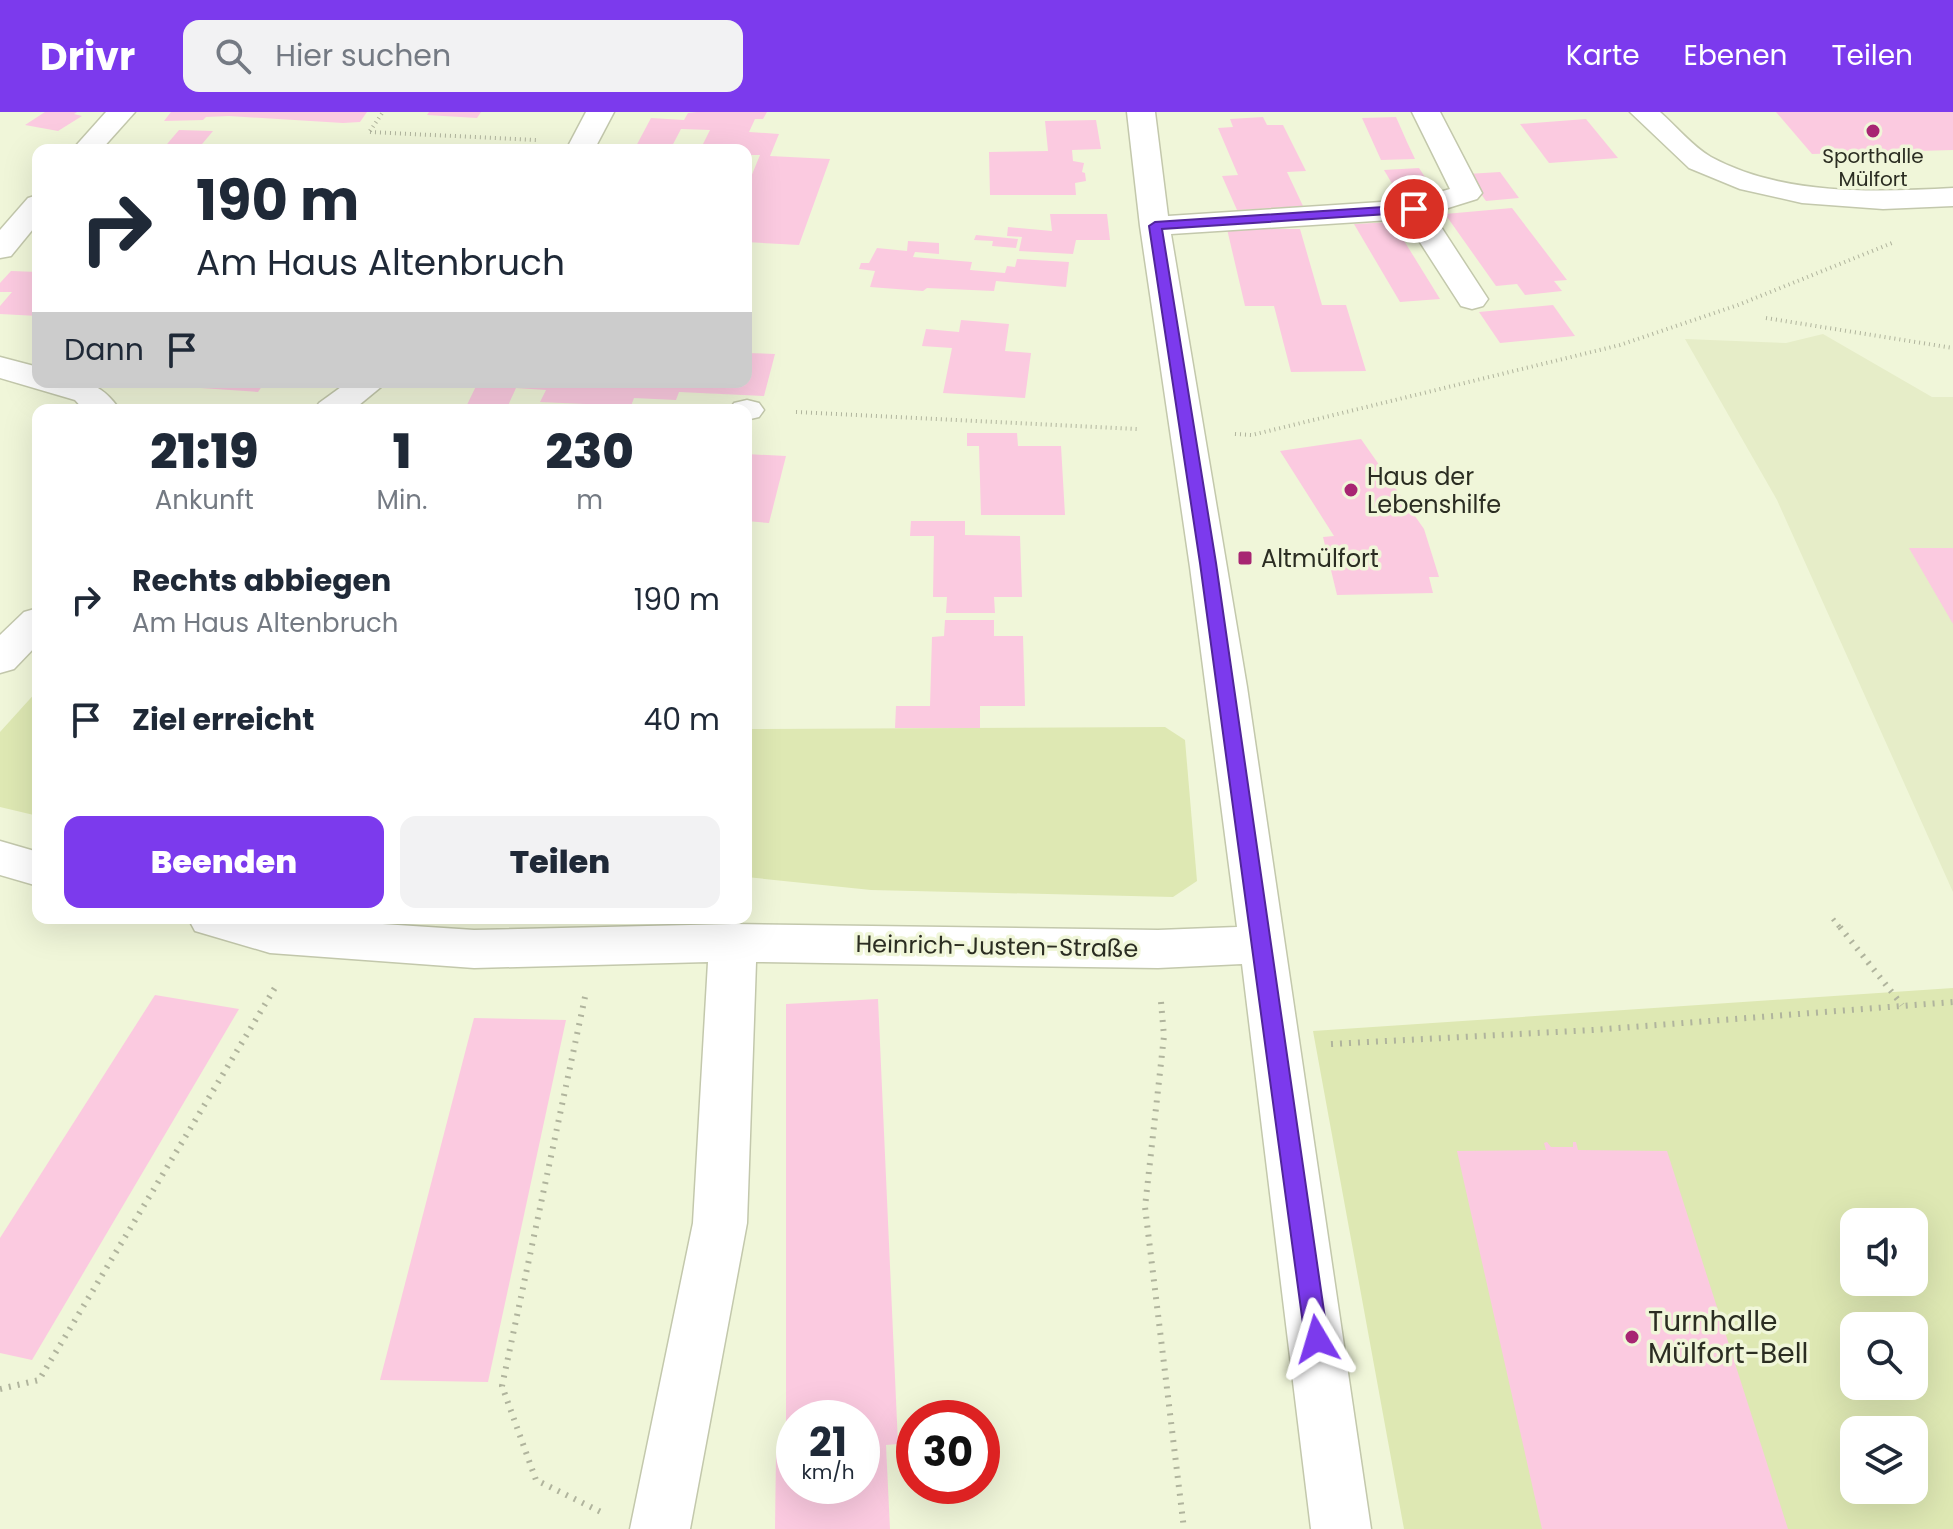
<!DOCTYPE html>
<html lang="de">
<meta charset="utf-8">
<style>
body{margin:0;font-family:Poppins,sans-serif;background:#f2f2f3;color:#1f2937;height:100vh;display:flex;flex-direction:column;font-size:30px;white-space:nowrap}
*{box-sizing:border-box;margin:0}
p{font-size:26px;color:#747a83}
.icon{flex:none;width:44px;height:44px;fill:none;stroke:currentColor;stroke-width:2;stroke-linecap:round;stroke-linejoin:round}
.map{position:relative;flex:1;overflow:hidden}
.sheet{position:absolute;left:32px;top:292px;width:720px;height:520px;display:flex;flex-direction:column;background:#fff;border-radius:16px;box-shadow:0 8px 32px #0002}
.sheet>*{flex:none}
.top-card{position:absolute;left:32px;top:32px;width:720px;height:244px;border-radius:16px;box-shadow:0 8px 32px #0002;background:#fff;color:#1f2937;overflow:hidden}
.controls{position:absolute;left:1840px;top:1096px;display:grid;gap:16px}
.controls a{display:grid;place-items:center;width:88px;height:88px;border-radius:16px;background:#fff;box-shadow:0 8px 32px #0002;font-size:40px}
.speed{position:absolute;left:776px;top:1288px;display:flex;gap:16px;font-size:40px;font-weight:700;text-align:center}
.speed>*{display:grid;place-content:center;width:104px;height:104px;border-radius:50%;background:#fff;box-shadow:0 8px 32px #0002;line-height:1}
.speed small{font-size:20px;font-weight:400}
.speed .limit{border:12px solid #d22;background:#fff;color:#111}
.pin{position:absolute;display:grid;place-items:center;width:68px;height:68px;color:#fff;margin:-34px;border:4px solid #fff;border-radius:50%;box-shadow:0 2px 8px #0007}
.me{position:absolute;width:88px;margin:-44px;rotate:353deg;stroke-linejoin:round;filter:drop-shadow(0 0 6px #0008)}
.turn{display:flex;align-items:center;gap:28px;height:168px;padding:0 32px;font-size:36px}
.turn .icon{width:104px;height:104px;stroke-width:2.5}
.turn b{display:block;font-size:56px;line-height:68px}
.then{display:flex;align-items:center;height:76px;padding:0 32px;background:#0003;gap:16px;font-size:30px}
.eta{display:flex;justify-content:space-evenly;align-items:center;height:136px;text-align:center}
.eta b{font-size:48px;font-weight:800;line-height:56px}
.button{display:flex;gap:16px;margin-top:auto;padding:16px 32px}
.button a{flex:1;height:92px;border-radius:16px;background:#7c3aed;color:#fff;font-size:32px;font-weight:800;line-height:92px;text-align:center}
.button a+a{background:#f2f2f3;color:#1f2937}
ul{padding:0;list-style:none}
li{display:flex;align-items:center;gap:24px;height:120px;padding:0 32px}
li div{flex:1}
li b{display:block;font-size:30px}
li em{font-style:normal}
header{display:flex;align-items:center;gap:48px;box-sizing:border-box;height:112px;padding:0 40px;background:#7c3aed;color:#fff}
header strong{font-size:38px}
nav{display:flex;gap:44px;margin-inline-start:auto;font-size:28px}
.search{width:560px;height:72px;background:#f2f2f3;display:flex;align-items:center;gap:20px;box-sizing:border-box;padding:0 28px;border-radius:16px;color:#747a83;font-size:30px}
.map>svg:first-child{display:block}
.built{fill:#e6edc8}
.green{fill:#dee8b3;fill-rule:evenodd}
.building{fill:#fbcae0;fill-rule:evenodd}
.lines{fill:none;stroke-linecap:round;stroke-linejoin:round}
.minor-casing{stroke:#c3c8ac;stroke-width:3}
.path-far2{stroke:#b0b49d;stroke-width:4;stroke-dasharray:1 4;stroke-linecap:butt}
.path-far1{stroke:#b0b49d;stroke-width:5;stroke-dasharray:2 6;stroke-linecap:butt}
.path{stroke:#b0b49d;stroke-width:6;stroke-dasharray:2 7;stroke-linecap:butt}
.minor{fill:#fff;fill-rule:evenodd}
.route{fill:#7c3aed;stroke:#51269a;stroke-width:2}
.poi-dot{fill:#a72572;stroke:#f0f6d9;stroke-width:3}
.labels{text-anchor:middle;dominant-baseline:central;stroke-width:7;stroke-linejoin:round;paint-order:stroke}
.far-poi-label{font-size:20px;fill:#2b2d22;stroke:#f0f6d9}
.poi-label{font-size:24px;fill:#2b2d22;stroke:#f0f6d9;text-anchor:start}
.street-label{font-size:24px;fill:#2b2d22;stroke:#f0f6d9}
.near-poi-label{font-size:28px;fill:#2b2d22;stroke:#f0f6d9;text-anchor:start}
</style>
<header>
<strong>Drivr</strong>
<div class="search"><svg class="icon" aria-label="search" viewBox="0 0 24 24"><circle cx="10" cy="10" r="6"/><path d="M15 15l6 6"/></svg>Hier suchen</div>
<nav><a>Karte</a><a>Ebenen</a><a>Teilen</a></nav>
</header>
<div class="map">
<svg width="1953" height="1417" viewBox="0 0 1953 1417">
<rect width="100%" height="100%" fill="#f0f6d9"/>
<!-- built -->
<path class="built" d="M1823 222 1932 285H1953V780L1777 388 1685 227 1786 231Z"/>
<!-- green -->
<g class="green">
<path d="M38 578V704L0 695V620Z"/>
<path d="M1165 615 1185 628 1197 769 1173 785 871 778 746 765V617Z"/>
<path d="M1953 876V1417H1404L1313 919ZM1854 1110H1914V1170H1854ZM1854 1214H1914V1274H1854ZM1854 1318H1914V1378H1854Z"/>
</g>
<!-- building -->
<g class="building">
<path d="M45 0H77L74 2 82 4 58 19 25 13Z"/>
<path d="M171 0H367L360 10 343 11 229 4 206 5 203 8 164 9Z"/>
<path d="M429 0H481L477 6 427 3Z"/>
<path d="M697 0H767L763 7H755L749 20 779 22 770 44 830 47 799 133 746 130V77L760 43H746V38H700L710 18 681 17 670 38H634L651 6 684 8 688 1Z"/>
<path d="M1776 0H1953V38L1812 42Z"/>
<path d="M1263 5 1267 13H1283L1306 59 1287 60 1303 94 1237 98 1222 64 1238 63 1218 16 1233 15 1230 7Z"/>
<path d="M1396 5 1407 30 1415 47 1381 48 1362 6Z"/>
<path d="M1586 7 1618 46 1549 51 1520 12Z"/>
<path d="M1096 8 1101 37 1072 38 1073 49 1084 51 1082 60 1085 61 1086 69 1075 71 1076 83H990L989 40 1048 39 1045 9Z"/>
<path d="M179 18 213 19 197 38H162Z"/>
<path d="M1419 56 1436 82 1400 85 1384 58Z"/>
<path d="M1500 60 1519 86 1486 89 1467 62Z"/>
<path d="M1512 96 1567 168 1554 169 1562 179 1525 183 1517 172 1496 174 1445 102Z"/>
<path d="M1050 102H1107L1110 128H1076L1073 142 1019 139 1022 125 1007 124 1008 115 1052 119Z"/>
<path d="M1392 110 1398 119 1440 187 1400 190 1354 112Z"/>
<path d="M1227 117H1300L1322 193H1346L1366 259 1291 260 1274 194H1245Z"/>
<path d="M976 123 1018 127 1016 136 992 134 993 129 974 128Z"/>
<path d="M908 129 939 131V142L915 140 913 145 972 150 970 158 1005 161 1007 154 1015 155 1017 147 1069 150 1066 175 996 169 994 179 927 176 923 179 870 175 875 159 859 157 861 151H869L877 136 907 139Z"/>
<path d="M11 159 38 160V204L0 202V194L12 180H0V171Z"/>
<path d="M1553 193 1575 224 1500 231 1479 200Z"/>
<path d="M961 208 1009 212 1005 239 1031 241 1025 286 943 281 952 236 922 234 926 217 959 220Z"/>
<path d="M746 241 775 242 764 284 679 280 676 288 634 286 631 294 540 290 546 278 516 276 506 298 465 297 478 270H746Z"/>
<path d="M174 270H265L258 280 171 274Z"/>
<path d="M967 321H1017L1018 334H1061L1065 403H981L979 334H967Z"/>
<path d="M1361 327 1424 417 1439 465H1429L1433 481 1337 483 1323 425 1334 424 1280 339Z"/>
<path d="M746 342 786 344 769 411 746 409Z"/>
<path d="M911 409H965V423L1020 424 1022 485H994L995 501H946L947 485H933L934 424H910Z"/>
<path d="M1909 436H1953V512Z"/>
<path d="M945 508H994V524H1023L1025 594H980V616H895L896 594H930L932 525 944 524Z"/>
<path d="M155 883 239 897 32 1248 0 1241V1126Z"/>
<path d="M878 887 898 1332 886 1333 890 1417H775L776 1341 786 1340V892ZM794 1306H862V1374H794Z"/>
<path d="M474 906 566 908 488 1270 380 1268Z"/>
<path d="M1547 1030 1551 1035H1573V1030H1576L1578 1038 1667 1039 1788 1417H1542L1457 1039 1546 1038 1544 1031Z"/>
</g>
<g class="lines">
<!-- minor casing -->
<g class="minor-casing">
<g id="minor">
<path d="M106 0H135L101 38H72Z"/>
<path d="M586 0H614L594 38H566Z"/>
<path d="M1127 0H1155L1168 104 1412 88 1450 77 1412 0H1440L1482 81 1477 87 1432 101 1488 187 1483 194 1472 197 1461 194 1405 107 1171 122 1247 575 1371 1417H1311L1242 852 1158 856 756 850 747 1111 690 1417H630L693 1111 708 850 474 856 270 841 195 819 188 806H291L474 818 733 812 1158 818 1237 815 1190 455 1140 114Z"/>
<path d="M1630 0H1660C1676 14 1693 35 1711 45 1783 84 1874 80 1953 76V94L1883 97 1802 91 1740 77 1689 56Z"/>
<path d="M38 83V111L11 144 0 146V118L28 86Z"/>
<path d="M0 245 38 255V270C76 270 96 263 120 298H84L75 288 0 266Z"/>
<path d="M348 270H387L353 298H314L319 291Z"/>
<path d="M747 288 759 291 764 298 759 305 746 308V298H729L734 291Z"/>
<path d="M38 496V532L14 557 0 561V523L24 500Z"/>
<path d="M0 729 38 740V774L0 763Z"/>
</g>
</g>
<!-- path-far2 -->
<g class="path-far2">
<path d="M370 19 383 0"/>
<path d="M370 20 537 28"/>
<path d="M1766 206 1953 236"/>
<path d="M796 300 1138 317"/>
<path d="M1235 322 1252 323 1620 233 1738 193 1892 131"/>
</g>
<!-- path-far1 -->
<path class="path-far1" d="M1833 807 1841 817"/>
<!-- path -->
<g class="path">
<path d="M1840 815 1902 893"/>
<path d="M585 885 502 1274 536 1368 601 1400"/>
<path d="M1161 890 1164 924 1145 1095 1184 1417"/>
<path d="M1331 932 1593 918 1953 890"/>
<path d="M0 1277 39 1268 276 874"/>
</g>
<!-- minor -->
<use href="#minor" class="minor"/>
</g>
<!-- route -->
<path class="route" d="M1414 93 1418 94V100L1162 117 1216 451 1328 1227 1325 1235 1317 1238 1309 1235 1305 1227 1200 451 1149 114 1155 110Z"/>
<!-- markers -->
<g class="poi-dot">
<circle cx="1873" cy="19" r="8"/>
<circle cx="1351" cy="378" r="8"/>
<rect x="1237" y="438" width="16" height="16" rx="4"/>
<circle cx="1632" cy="1225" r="8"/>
</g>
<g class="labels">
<!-- far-poi labels -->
<g class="far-poi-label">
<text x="1873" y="44">Sporthalle<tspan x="1873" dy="23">Mülfort</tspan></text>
</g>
<!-- poi labels -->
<g class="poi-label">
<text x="1367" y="364">Haus der<tspan x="1367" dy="28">Lebenshilfe</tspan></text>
<text x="1261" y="446">Altmülfort</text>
</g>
<!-- street labels -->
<g class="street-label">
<text transform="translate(997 834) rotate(1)">Heinrich-Justen-Straße</text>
</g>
<!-- near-poi labels -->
<g class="near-poi-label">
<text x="1648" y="1209">Turnhalle<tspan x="1648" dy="32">Mülfort-Bell</tspan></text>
</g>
</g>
</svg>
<div class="controls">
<a><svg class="icon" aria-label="sound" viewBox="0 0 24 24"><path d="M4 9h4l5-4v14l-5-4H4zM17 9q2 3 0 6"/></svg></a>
<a><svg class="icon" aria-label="search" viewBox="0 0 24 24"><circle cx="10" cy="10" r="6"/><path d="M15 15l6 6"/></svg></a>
<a><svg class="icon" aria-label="layers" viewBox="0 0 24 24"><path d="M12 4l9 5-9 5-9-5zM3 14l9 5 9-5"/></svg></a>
</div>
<div class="speed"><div>21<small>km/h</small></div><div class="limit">30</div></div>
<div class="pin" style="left:1414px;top:97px;background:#d93025"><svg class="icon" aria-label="arrive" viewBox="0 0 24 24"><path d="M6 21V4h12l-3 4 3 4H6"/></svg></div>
<svg class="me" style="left:1317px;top:1227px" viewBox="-20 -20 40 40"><path d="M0-17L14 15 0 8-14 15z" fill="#7c3aed" stroke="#fff" stroke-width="4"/></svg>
<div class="top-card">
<div class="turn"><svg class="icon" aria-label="right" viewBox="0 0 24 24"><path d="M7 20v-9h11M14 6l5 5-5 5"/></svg><div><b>190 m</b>Am Haus Altenbruch</div></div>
<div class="then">Dann<svg class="icon" aria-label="arrive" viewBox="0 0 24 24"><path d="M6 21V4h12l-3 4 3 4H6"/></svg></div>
</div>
<section class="sheet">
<div class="eta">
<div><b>21:19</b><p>Ankunft</p></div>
<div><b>1</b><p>Min.</p></div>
<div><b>230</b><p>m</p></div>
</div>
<ul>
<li><svg class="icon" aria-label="right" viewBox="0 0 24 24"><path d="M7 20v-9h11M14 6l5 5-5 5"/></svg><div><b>Rechts abbiegen</b><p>Am Haus Altenbruch</p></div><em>190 m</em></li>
<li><svg class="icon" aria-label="arrive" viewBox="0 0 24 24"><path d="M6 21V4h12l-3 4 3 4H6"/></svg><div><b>Ziel erreicht</b></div><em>40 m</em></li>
</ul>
<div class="button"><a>Beenden</a><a>Teilen</a></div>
</section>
</div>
